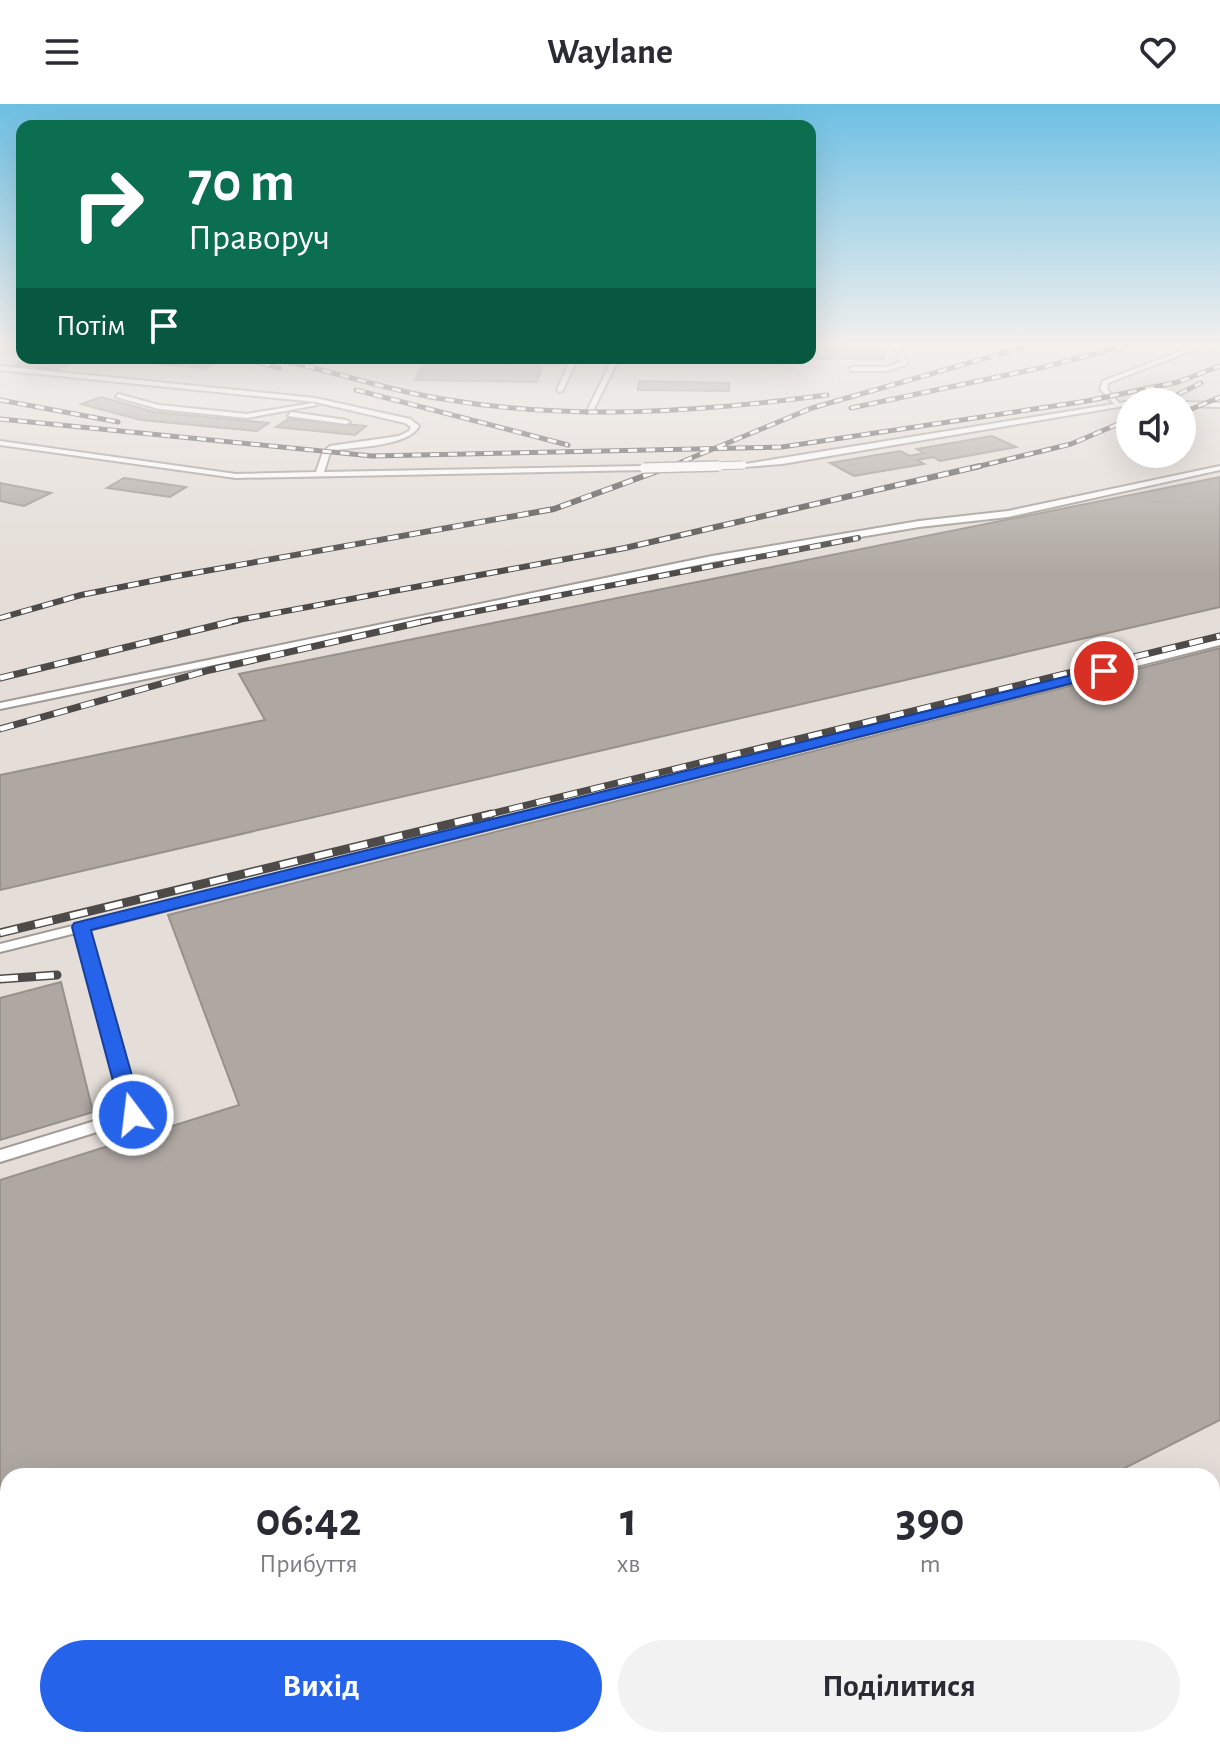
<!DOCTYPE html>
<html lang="uk">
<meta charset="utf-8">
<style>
body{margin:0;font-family:"Alegreya Sans",sans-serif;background:#f2f2f3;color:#2b2b33;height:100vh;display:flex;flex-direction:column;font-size:30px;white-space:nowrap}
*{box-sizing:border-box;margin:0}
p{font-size:26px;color:#7c7c81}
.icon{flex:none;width:44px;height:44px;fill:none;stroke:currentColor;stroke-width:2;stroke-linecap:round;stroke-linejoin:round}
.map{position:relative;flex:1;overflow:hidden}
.side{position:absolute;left:0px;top:1364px;width:1220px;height:280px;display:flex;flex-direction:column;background:#fff;border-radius:24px 24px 0 0;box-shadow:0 8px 32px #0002}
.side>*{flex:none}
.hud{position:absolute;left:16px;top:16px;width:800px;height:244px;border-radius:16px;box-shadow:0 8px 32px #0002;background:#0b6e4f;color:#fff;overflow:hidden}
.buttons{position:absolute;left:1116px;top:284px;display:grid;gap:16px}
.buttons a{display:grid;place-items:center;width:80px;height:80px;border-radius:50%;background:#fff;box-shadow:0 8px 32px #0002;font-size:40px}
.pin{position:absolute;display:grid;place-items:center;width:68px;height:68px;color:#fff;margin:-34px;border:4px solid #fff;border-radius:50%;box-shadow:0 2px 8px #0007}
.me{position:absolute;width:88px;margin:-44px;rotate:345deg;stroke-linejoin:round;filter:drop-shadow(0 0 6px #0008)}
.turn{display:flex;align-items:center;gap:28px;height:168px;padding:0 40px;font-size:36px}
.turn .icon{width:104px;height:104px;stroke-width:2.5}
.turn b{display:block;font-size:56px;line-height:68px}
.then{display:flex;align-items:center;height:76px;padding:0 40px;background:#0003;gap:16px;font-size:30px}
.eta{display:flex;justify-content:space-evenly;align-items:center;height:136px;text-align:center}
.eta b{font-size:48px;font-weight:600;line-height:56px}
.action{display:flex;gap:16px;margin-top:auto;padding:16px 40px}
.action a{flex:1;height:92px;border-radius:48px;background:#2563eb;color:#fff;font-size:32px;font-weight:600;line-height:92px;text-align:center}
.action a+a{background:#f2f2f3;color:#2b2b33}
header{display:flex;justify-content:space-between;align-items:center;height:104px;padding:0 40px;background:#fff;font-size:36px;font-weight:600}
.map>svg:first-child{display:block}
.building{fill:#aea7a2;stroke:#97918c;stroke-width:2}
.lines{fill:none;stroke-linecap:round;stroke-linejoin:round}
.service-casing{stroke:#a19a96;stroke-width:4}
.service{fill:#fff;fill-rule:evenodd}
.rail-far4-casing{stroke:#4e4a48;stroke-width:5}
.rail-far3-casing{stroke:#4e4a48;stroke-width:6}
.rail-far2-casing{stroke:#4e4a48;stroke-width:7}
.rail-far1-casing{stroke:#4e4a48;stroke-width:9}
.rail-casing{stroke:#4e4a48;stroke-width:13}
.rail-far4{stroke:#fff;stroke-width:3;stroke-dasharray:9;stroke-linecap:butt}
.rail-far3{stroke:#fff;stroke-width:4;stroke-dasharray:11;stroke-linecap:butt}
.rail-far2{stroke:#fff;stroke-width:5;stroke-dasharray:14;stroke-linecap:butt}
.rail-far1{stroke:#fff;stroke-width:6;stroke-dasharray:18;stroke-linecap:butt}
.rail{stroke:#fff;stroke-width:10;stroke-dasharray:29;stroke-linecap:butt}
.service-bridge-far1-casing{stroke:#a19a96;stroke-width:9;stroke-linecap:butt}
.service-bridge-casing{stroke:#a19a96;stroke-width:12;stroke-linecap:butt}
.service-bridge-far1{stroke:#fff;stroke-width:7}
.service-bridge{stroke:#fff;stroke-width:9}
.route{fill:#2563eb;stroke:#184099;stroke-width:2}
</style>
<header><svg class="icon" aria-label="menu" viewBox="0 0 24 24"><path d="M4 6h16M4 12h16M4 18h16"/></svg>Waylane<svg class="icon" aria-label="heart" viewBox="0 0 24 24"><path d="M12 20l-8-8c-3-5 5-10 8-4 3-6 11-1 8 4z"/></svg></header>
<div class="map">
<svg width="1220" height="1644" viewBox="0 0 1220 1644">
<rect width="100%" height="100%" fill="#e4ddd8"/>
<!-- building -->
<g class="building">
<path d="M810 240H878L884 255 797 254H810Z"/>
<path d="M172 254 217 258 206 264 161 260Z"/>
<path d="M27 255 71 259 58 265 14 261Z"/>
<path d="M425 257 543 259 537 278 415 276Z"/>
<path d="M639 277 729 279V287L638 286Z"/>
<path d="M101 293 155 308 269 319 257 327 141 316 81 300Z"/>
<path d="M288 315 366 322 355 331 276 323Z"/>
<path d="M992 332 1016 343 940 357 933 353 917 356 924 360 854 372 830 359 900 347 910 352 924 349 917 345Z"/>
<path d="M1220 373V503L0 786V671L265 616 239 570Z"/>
<path d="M124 374 186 383 170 393 107 384Z"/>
<path d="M0 379 51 389 24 402 0 397Z"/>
<path d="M1220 544V1316L1109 1372H8V1636H580L564 1644H0V1076L239 1001 168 811Z"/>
<path d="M61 878 93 1008 0 1036V894Z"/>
</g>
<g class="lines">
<!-- service casing -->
<g class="service-casing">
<g id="service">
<path d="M894 240H900L907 260 887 267H852L849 265 852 263H886L901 258Z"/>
<path d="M1200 240H1209L1108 279 1107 285 1119 299 1133 297 1130 298V301L782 360 743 363 739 361 1114 300 1100 285 1103 277Z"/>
<path d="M391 254 571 255 578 254 563 286 560 288 557 286 569 259 394 256Z"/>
<path d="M613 254H619L593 307 586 309Z"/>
<path d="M0 262 315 294 410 315 419 322C409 342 357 343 335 346L330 349 324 368 644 362 648 364 644 366 236 374 0 341V337L236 370 316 368 323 348 330 342 399 332 409 327 411 323 405 319 315 298 0 266Z"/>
<path d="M118 290 159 301 247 310 313 299 317 301 247 314 159 305 116 293Z"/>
<path d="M1181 298H1182L1220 299V303L1182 302Z"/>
<path d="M291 308 346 316 350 318 346 320 288 312Z"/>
<path d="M1220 362V366L1008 413 919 423 712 458 0 605V599L712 452 919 417 1008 407Z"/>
<path d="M1220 535V541L89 826 141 1011 139 1015 0 1058V1046L124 1008 76 829 0 848V840Z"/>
<path d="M1220 1501V1526L1212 1530V1505Z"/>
<path d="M980 1636H1015L1012 1644H977Z"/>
</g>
</g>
<!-- service -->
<use href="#service" class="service"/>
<!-- rail-far4 casing -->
<g class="rail-far4-casing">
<g id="rail-far4">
<path d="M244 254 279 264"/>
<path d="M270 254C328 265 384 286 443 295 571 317 699 308 827 291"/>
<path d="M356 286 568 341"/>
<path d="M0 296 118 318"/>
<path d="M1163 298 1201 279"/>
<path d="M851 304 1040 264 1132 240"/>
<path d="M1182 309 1220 293"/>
<path d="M0 315 372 352 782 343 1087 297 1178 278 1220 262"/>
<path d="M667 364 812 304 1035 240"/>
<path d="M972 364 1071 340 1130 315"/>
</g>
</g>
<!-- rail-far3 casing -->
<g class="rail-far3-casing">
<g id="rail-far3">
<path d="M0 514 81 491 177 472 554 405 671 362"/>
<path d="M227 518 625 444 980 362"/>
<path d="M421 518 858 434"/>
</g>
</g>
<!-- rail-far2 casing -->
<g class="rail-far2-casing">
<g id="rail-far2">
<path d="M0 574 238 516"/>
<path d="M0 625 210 566 430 516"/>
<path d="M482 712 1220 532"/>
</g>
</g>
<!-- rail-far1 casing -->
<g class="rail-far1-casing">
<g id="rail-far1">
<path d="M0 829 491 710"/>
<path d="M0 875 57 871"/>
</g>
</g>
<!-- rail casing -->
<g class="rail-casing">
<g id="rail">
<path d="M1212 1441 1220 1437"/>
<path d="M678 1644 693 1636"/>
<path d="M825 1644 840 1636"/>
</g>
</g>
<!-- rail-far4 -->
<use href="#rail-far4" class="rail-far4"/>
<!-- rail-far3 -->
<use href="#rail-far3" class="rail-far3"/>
<!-- rail-far2 -->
<use href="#rail-far2" class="rail-far2"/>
<!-- rail-far1 -->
<use href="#rail-far1" class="rail-far1"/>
<!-- rail -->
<use href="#rail" class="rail"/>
<!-- service-bridge-far1 casing -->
<g class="service-bridge-far1-casing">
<path id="service-bridge-far1" d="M653 364 743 361"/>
</g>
<!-- service-bridge casing -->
<g class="service-bridge-casing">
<path id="service-bridge" d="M644 364 719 362"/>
</g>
<!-- service-bridge-far1 -->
<use href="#service-bridge-far1" class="service-bridge-far1"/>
<!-- service-bridge -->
<use href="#service-bridge" class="service-bridge"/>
</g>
<!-- sky -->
<linearGradient id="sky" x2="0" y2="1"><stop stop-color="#6dc0e4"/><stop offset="0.51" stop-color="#f3f0ed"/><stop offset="1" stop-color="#f3f0ed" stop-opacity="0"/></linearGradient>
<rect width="1220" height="470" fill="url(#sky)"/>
<!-- route -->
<path class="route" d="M1104 563 1111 567 1109 570 91 826 143 1011 133 1019 122 1011 72 823 74 819Z"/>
</svg>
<div class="buttons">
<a><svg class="icon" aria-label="sound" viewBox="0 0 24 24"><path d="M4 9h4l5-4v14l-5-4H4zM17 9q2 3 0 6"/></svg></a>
</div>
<div class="pin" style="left:1104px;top:567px;background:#d93025"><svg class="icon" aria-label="arrive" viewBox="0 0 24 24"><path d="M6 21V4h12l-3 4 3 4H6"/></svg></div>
<svg class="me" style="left:133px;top:1011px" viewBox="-20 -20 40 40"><circle r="17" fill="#2563eb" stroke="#fff" stroke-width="3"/><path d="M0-11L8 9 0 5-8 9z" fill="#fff"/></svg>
<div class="hud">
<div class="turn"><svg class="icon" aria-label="right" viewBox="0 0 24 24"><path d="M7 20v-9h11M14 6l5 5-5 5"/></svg><div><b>70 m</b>Праворуч</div></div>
<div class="then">Потім<svg class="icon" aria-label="arrive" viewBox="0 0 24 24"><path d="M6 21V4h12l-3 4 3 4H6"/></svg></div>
</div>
<section class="side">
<div class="eta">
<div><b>06:42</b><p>Прибуття</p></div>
<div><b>1</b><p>хв</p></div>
<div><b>390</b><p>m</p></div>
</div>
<div class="action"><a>Вихід</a><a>Поділитися</a></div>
</section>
</div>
